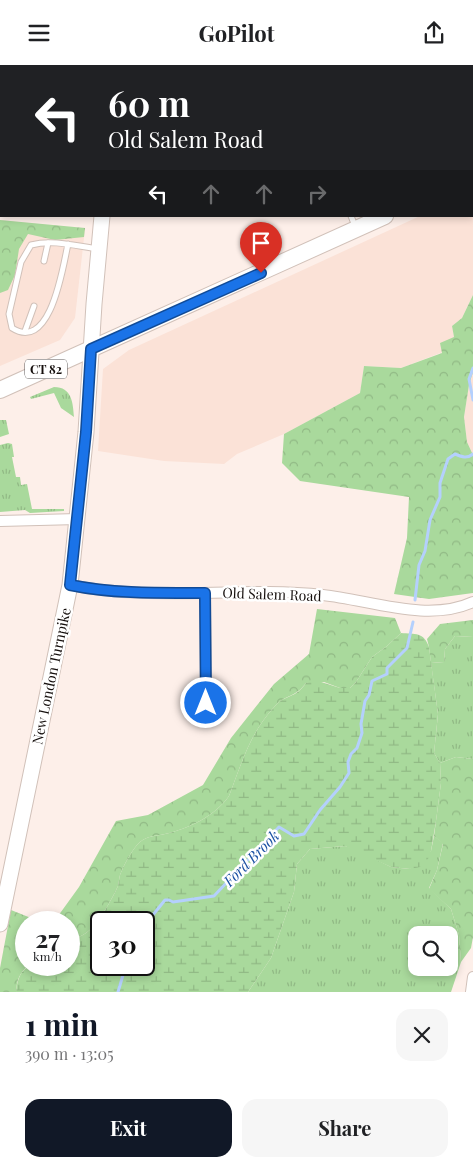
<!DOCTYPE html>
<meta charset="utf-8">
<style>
body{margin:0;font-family:"Playfair Display",serif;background:#f6f6f6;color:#202124;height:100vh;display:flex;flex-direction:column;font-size:19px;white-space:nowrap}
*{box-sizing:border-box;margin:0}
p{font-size:16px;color:#757577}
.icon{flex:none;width:28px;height:28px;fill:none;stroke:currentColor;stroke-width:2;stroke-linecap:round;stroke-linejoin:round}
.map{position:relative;height:927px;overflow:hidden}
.side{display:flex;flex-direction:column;background:#fff;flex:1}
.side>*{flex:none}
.banner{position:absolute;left:0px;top:0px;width:474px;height:152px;box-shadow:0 2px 8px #0003;background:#202124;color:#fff;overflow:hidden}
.controls{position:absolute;left:408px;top:861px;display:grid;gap:10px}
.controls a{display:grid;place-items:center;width:50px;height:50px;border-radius:10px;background:#fff;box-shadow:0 2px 8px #0003;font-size:25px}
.speed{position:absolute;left:15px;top:846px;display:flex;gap:10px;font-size:25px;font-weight:700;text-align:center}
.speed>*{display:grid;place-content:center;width:65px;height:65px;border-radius:50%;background:#fff;box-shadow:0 2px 8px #0003;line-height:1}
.speed small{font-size:12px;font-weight:400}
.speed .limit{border:2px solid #111;border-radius:8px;background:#fff;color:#111}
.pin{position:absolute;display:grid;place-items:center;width:42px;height:42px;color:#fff;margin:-51px -21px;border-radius:50% 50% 50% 0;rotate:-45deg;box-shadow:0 0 5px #0007}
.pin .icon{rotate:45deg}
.me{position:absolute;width:55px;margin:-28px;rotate:0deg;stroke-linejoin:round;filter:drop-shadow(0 0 4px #0008)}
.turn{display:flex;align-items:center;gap:18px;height:105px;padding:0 25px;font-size:22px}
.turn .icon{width:65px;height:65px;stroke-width:2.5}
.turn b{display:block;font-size:35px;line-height:42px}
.lanes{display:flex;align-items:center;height:48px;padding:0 25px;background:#0003;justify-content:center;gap:25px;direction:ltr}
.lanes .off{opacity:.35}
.round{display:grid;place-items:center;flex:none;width:52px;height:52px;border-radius:15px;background:#f6f6f6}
.summary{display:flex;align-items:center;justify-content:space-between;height:85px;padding:0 25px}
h1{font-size:30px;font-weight:700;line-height:38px;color:#111827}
.button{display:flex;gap:10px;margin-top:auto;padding:10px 25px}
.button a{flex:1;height:58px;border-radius:15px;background:#111827;color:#fff;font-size:20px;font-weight:700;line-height:58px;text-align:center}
.button a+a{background:#f6f6f6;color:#202124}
header{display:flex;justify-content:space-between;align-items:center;height:65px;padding:0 25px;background:#fff;font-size:22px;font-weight:700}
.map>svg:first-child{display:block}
.built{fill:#fbe2d7}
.grass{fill:url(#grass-tufts);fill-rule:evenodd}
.forest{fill:url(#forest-crowns)}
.wetland{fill:url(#wetland-marsh);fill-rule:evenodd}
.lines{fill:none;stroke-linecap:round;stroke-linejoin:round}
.stream{stroke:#b4d0fd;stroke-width:3}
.service-casing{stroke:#d1c1b9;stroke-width:7}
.minor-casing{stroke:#d1c1b9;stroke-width:12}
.secondary-casing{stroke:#d1c1b9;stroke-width:17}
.primary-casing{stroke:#d1c1b9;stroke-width:18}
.service{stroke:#fff;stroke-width:5}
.minor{stroke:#fff;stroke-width:10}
.secondary{stroke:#fff;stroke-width:15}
.primary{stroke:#fff;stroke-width:16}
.route-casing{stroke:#114b97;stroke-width:12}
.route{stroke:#1a73e8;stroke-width:9}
.labels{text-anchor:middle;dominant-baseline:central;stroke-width:5;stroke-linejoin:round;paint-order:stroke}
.shield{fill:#fff;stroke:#5b5756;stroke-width:1}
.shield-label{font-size:12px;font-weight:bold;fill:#150f0d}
.street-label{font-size:14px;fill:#150f0d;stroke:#fff}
.water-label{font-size:15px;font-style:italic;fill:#1a50a3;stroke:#fff}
</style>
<header><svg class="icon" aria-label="menu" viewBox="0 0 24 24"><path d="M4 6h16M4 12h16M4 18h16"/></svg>GoPilot<svg class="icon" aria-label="share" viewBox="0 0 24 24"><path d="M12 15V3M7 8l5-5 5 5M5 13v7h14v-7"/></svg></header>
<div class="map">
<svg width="473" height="927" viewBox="0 0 473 927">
<defs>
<pattern id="grass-tufts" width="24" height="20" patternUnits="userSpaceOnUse" patternTransform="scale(1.25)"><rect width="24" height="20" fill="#a9d99c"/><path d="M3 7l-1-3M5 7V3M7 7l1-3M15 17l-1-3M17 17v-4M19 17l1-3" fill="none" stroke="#91b985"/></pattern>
<pattern id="forest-crowns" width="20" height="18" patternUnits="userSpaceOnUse" patternTransform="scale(1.25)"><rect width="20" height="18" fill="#a9d99c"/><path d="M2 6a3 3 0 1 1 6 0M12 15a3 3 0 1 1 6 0" fill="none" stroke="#91b985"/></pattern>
<pattern id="wetland-marsh" width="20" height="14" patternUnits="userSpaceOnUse" patternTransform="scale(1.25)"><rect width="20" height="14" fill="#a9d99c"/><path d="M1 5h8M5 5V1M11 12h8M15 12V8" fill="none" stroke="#91b985"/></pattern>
</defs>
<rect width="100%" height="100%" fill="#fdefe9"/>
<!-- built -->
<g class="built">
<path d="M473 127V230L462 253 452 261 454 272 443 287 401 303 364 301 360 328 284 369 237 389 224 399 164 396 98 386 103 304 129 285 420 151H472Z"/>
<path d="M0 155 85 164 75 253 60 275 0 301Z"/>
<path d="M473 307V390L467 377 464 352 469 320Z"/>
</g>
<!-- grass -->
<g class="grass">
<path d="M54 322C72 322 73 338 74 352L61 343 54 328 31 334 30 332Z"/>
<path d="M0 355H6L9 369 0 372Z"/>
<path d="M8 378 12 379 14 392H12L16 412H20L21 420 27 419 32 444H64V446L30 448 25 445 0 447V380Z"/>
<path d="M455 571 473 572V694L456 692 440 698 434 688 438 649 431 598 444 597 445 584Z"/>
<path d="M434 771 443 778 437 805 429 823 451 844 459 870 461 897 451 927H248L271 893 294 827 297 799 310 784 345 781 355 784 391 802 410 804 431 786ZM416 870H449V902H416Z"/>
</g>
<!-- forest -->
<g class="forest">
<path d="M0 155 85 163 84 172 55 175 28 169 19 184 15 210 8 225 0 228Z"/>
<path d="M473 230V307L469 320 464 352 467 377 473 390V528L429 534 394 529 407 473 409 432 300 416 282 398 284 369 360 328 364 301 401 303 442 288 440 278 454 272 452 261 462 253Z"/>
<path d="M317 544 395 553 401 568 387 581 372 592 356 617 350 623H340L324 617 306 618C295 633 286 629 275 641 250 668 242 697 229 731 215 751 188 764 165 769 156 771 147 771 140 777 132 784 124 800 120 810 119 813 119 817 118 821 112 834 98 860 86 868 81 872 74 873 69 875V858H53L79 822 116 756 148 750 203 720 231 673 274 619 309 589Z"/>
<path d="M473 555V572L455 571 445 584 444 597 431 598 429 582 427 574 440 559Z"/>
<path d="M456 692 473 694V872L471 883 461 897 459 870 451 844 429 824 437 805 443 779 434 771 441 718 440 698Z"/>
<path d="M11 845 41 857 26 858V900H29C19 908 17 915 16 927H0V903Z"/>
</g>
<!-- wetland -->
<path class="wetland" d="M401 568C415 569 424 567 429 582L438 649 434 688 440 698 441 718 436 756 431 786 428 794 420 802 410 804 391 802 345 781 310 784 297 799 294 827 271 893 248 927H16C20 891 40 900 69 900V875C74 873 81 872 86 868 98 860 112 834 118 821 119 817 119 813 120 810 124 800 132 784 140 777 147 771 156 771 165 769 188 764 215 751 229 731 242 697 250 668 275 641 286 629 295 634 306 618L315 615 340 623H350L356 617 372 592 387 581ZM101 858H144V900H101Z"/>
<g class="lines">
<!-- stream -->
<g class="stream">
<path d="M473 303 469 314 473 335"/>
<path d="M415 535 419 500 425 486 430 455 440 432V418L448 394 455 389C462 392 467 394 473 389"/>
<path d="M144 861 165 835H169L173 837 214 831 279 762 294 771 304 769 320 745 340 722 349 708 348 697 351 689 357 683 362 668 361 659 365 636 369 630 372 616 387 609V603L407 583 413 557"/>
<path d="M118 927 126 900"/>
</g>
<!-- service casing -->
<g class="service-casing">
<g id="service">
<path d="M472 22H473"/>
<path d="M351 151 355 161"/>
<path d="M68 179C63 201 51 288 12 263L9 249 21 197 31 180C53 174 76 181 98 184"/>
<path d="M44 196 48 178"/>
<path d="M25 266 34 241"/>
</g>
</g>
<!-- minor casing -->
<g class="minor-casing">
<g id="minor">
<path d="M0 456 78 454"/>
<path d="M70 520C153 537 239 521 323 530 370 535 428 558 473 537"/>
<path d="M205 528 206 638"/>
<path d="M471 927 473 912"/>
</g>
</g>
<!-- secondary casing -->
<g class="secondary-casing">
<g id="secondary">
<path d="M120 1V0"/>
<path d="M0 859 70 520 86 367 94 239 102 151"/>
</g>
</g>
<!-- primary casing -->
<g class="primary-casing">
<g id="primary">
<path d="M472 110H473"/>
<path d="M0 325 385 151"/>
</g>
</g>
<!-- service -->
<use href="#service" class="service"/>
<!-- minor -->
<use href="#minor" class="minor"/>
<!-- secondary -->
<use href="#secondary" class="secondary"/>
<!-- primary -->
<use href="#primary" class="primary"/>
</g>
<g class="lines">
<!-- route casing -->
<g class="route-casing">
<path id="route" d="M206 638 205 528C160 528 114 529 70 520L86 367 91 284 261 208"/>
</g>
<!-- route -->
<use href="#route" class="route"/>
</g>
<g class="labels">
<!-- shield labels -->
<rect class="shield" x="25" y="294.5" width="42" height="19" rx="4"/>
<g class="shield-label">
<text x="46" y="304">CT 82</text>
</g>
<!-- street labels -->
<g class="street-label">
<text transform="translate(272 529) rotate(2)">Old Salem Road</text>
<text transform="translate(51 611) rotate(-78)">New London Turnpike</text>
</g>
<!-- water labels -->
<g class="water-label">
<text transform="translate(251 793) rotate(-45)">Ford Brook</text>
</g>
</g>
</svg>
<div class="controls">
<a><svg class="icon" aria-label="search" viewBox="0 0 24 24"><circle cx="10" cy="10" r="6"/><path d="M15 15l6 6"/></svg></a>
</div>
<div class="speed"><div>27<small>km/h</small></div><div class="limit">30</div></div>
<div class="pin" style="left:261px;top:208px;background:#d93025"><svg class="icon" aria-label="arrive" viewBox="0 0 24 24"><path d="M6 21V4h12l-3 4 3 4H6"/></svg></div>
<svg class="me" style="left:206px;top:638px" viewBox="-20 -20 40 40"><circle r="17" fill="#1a73e8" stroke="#fff" stroke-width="3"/><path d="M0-11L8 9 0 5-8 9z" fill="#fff"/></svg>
<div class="banner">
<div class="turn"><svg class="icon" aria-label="left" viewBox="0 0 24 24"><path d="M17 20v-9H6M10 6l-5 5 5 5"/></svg><div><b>60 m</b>Old Salem Road</div></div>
<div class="lanes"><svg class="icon" aria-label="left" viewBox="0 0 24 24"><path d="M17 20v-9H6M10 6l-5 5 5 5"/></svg><svg class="icon off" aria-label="ahead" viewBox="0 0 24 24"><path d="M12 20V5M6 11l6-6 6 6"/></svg><svg class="icon off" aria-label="ahead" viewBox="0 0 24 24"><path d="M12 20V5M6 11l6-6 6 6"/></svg><svg class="icon off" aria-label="right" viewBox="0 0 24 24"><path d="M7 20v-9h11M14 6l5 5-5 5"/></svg></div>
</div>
</div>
<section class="side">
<div class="summary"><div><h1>1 min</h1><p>390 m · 13:05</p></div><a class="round"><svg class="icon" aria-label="close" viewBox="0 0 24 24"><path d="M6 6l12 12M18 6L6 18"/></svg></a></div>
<div class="button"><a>Exit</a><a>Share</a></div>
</section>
